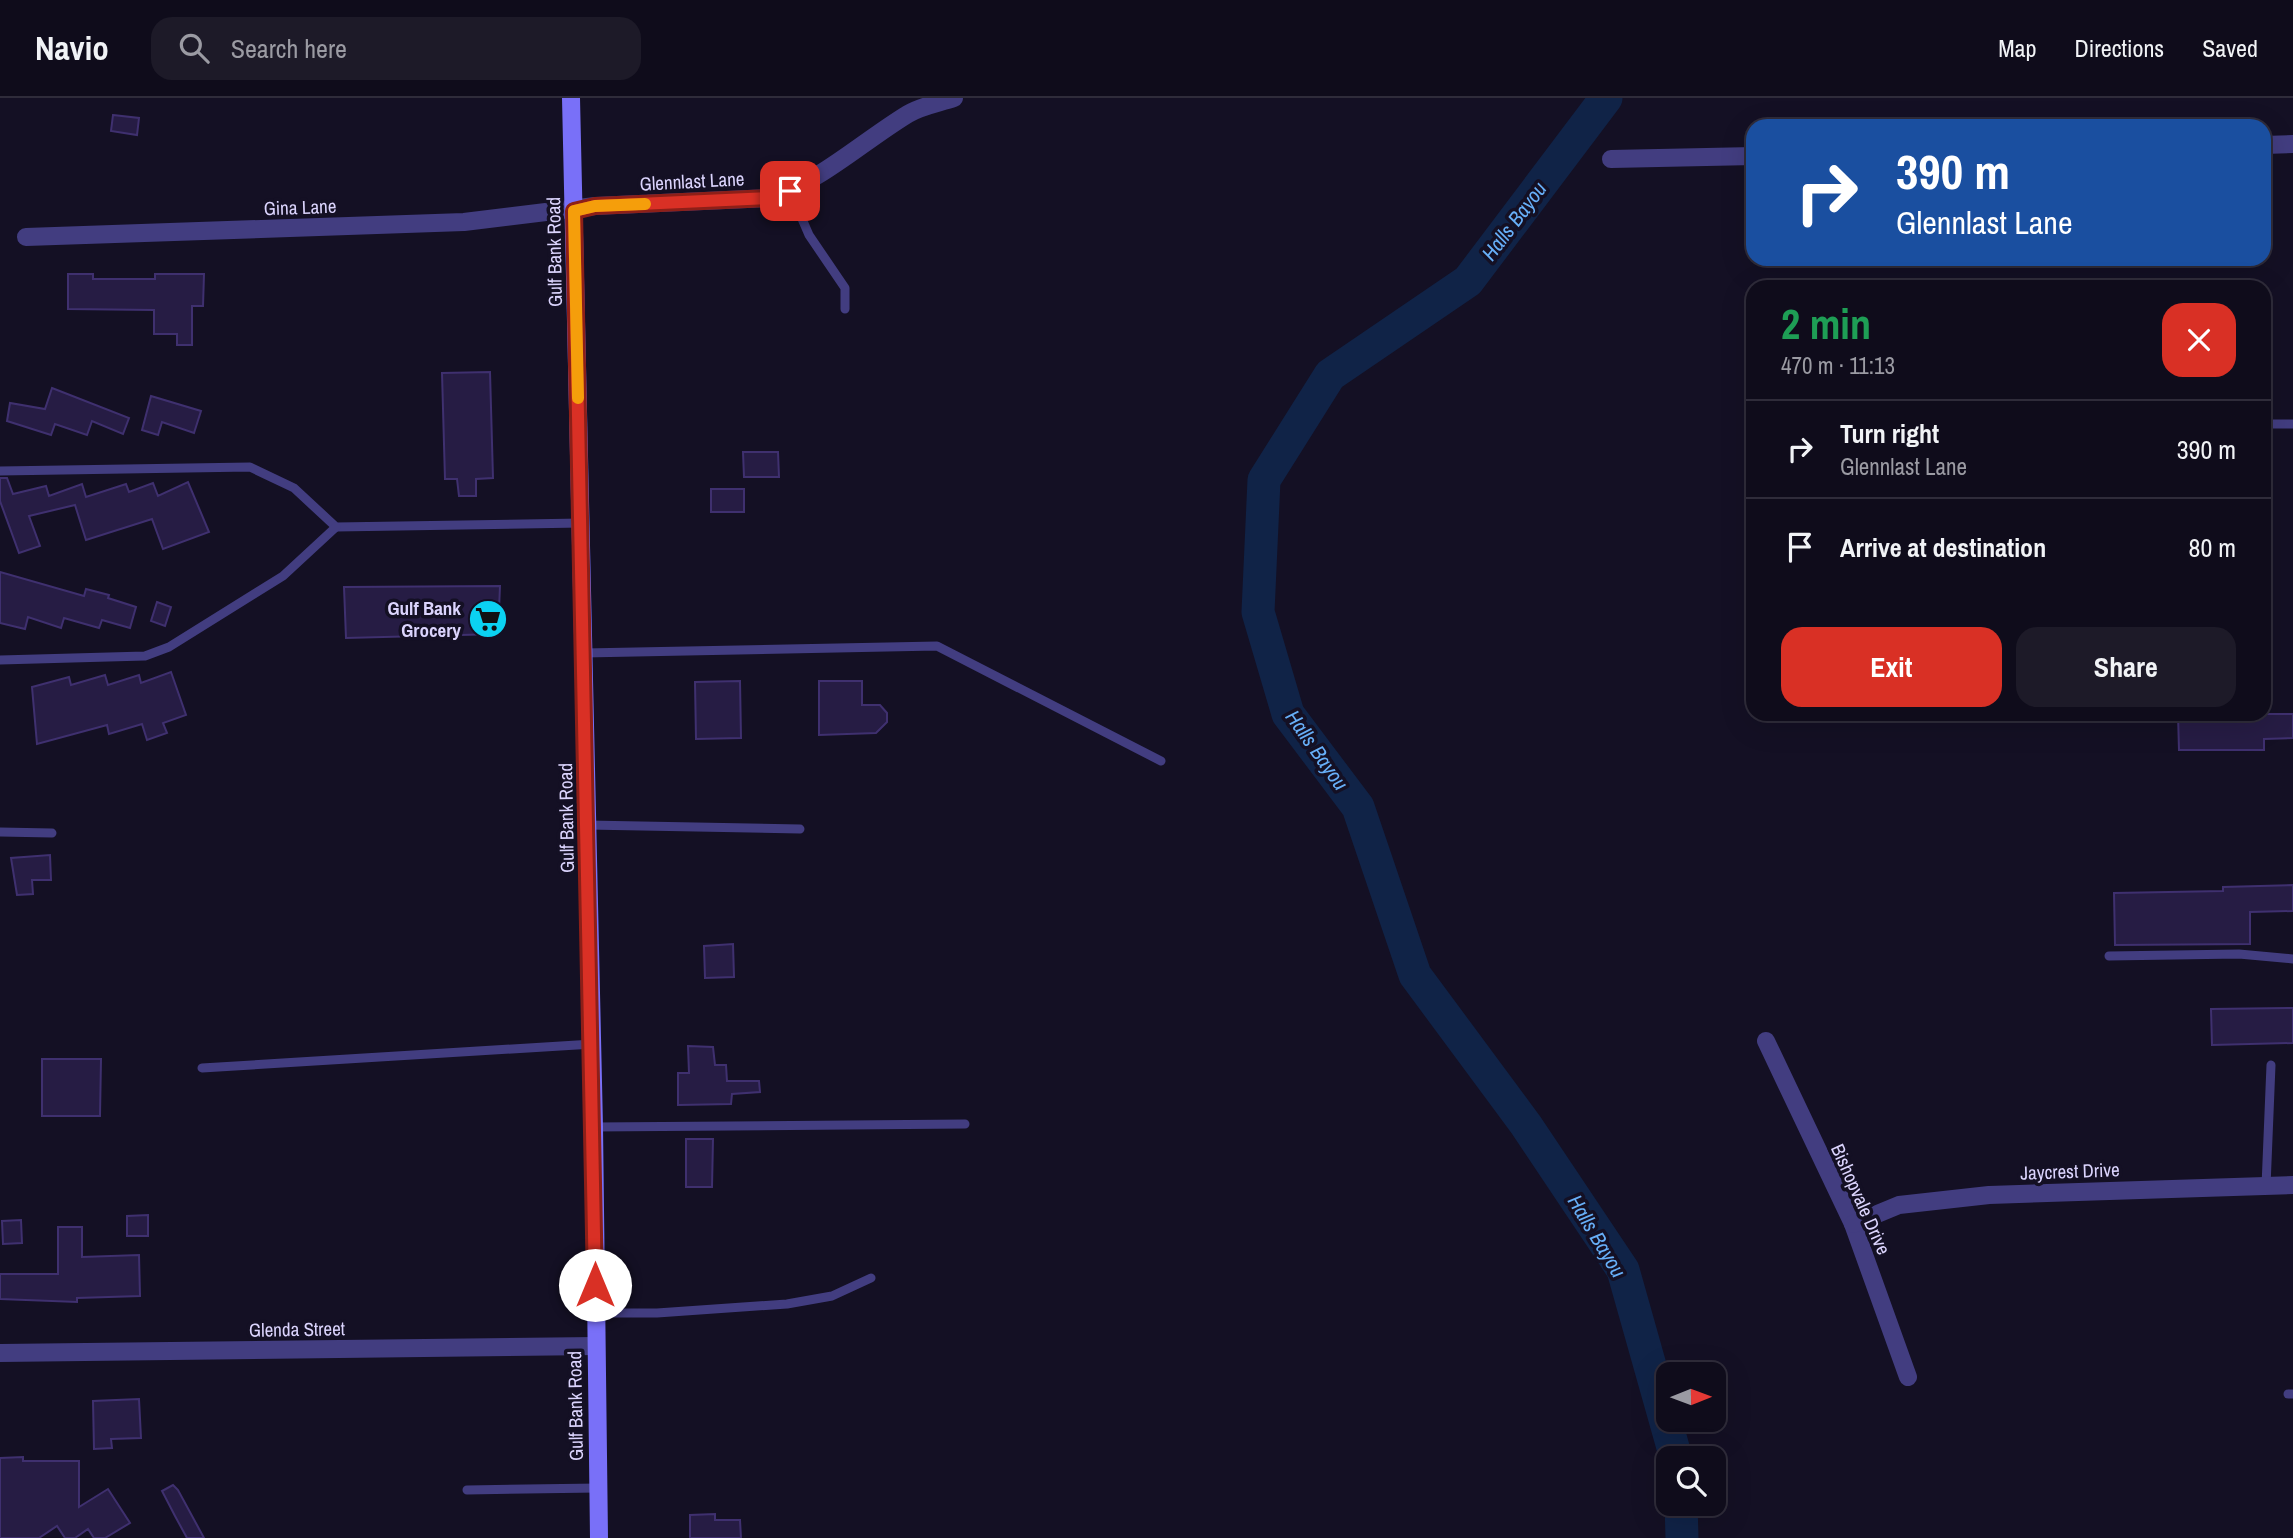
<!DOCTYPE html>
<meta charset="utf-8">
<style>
body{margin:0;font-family:"Archivo Narrow",sans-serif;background:#1d1a28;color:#f1f3f6;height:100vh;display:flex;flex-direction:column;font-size:26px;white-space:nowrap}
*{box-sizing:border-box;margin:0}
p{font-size:23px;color:#9b9ba3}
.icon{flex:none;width:38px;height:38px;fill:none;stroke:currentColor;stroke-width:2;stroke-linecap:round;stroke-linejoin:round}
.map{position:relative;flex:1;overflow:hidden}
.side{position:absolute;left:1746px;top:182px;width:525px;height:441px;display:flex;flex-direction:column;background:#0f0c1b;border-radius:21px;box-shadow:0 7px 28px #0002,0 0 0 2px #2f2c3a}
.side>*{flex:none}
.top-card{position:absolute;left:1746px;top:21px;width:525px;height:147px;border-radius:21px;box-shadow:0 7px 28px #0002,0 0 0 2px #2f2c3a;background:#1a4fa0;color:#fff;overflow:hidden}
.needle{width:46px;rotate:89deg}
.tools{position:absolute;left:1656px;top:1264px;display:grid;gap:14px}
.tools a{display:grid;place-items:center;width:70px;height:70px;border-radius:14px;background:#0f0c1b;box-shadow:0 7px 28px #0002,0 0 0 2px #2f2c3a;font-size:35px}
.pin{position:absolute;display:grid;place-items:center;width:60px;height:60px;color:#fff;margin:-30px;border-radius:14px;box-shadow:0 4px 10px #0006}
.me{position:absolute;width:77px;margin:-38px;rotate:0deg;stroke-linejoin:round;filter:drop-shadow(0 0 5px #0008)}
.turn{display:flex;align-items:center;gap:24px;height:147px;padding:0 35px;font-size:32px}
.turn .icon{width:91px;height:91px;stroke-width:2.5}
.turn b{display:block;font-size:49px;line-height:60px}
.round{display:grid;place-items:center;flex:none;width:74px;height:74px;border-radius:21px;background:#1d1a28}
.headline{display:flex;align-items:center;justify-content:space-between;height:119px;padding:0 35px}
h1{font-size:42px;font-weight:700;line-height:52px;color:#1e9e55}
.cta{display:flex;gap:14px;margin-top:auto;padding:14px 35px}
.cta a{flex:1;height:80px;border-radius:21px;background:#d93025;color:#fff;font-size:28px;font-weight:700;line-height:80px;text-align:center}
.cta a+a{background:#1d1a28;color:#f1f3f6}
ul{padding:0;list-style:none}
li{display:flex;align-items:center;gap:21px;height:98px;padding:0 35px;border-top:2px solid #2f2c3a}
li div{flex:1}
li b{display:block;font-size:26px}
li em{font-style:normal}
header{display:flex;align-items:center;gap:42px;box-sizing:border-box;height:98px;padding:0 35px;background:#0f0c1b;border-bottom:2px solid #2f2c3a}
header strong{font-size:33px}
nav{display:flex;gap:38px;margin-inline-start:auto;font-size:24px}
.search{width:490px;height:63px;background:#1d1a28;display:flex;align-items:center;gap:18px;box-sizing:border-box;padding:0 24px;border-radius:21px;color:#9b9ba3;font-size:26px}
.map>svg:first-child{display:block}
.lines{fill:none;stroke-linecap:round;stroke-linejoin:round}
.river{stroke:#102347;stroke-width:33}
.building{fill:#261c44;stroke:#3f306f;stroke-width:2}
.lane{stroke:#423d80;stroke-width:9}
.street{stroke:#423d80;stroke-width:18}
.secondary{stroke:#7970f8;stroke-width:18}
.route-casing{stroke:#8d1f18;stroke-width:18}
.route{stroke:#d93025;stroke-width:12}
.slow{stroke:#f59e0b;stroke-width:12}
.labels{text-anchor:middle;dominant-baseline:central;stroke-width:7;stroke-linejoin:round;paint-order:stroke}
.street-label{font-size:19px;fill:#dbd4fd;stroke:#141024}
.poi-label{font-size:19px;font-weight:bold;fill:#dbd4fd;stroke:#141024;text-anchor:end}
.water-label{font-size:21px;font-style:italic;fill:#67aff8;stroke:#141024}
</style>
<header>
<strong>Navio</strong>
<div class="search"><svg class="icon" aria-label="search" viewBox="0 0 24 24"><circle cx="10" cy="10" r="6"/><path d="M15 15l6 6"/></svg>Search here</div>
<nav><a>Map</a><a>Directions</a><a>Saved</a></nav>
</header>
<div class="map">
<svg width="2293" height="1440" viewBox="0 0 2293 1440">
<rect width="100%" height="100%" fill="#141024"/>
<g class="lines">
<!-- river -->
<g class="river">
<path d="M1606 0 1468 183 1330 277 1264 382 1258 514 1288 616 1358 709 1415 877 1526 1027 1623 1172 1676 1360"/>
<path d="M1681 1405 1682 1440"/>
</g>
</g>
<!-- building -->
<g class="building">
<path d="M113 17 139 20 137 37 111 33Z"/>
<path d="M68 176H93V181H155V176H204L203 208H192V247H177V236H154V212L68 211Z"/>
<path d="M490 274 493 380 476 381V398H459L457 381H445L442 275Z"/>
<path d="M52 290 129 320 123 336 92 323 87 337 55 326 51 337 7 323 10 305 45 311Z"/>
<path d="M151 298 201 313 194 335 162 324 158 337 142 332Z"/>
<path d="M743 354H778L779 379H744Z"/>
<path d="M0 380H7L13 396 46 388 49 398 82 386 86 399 126 386 129 394 153 385 158 398 188 384 209 434 163 451 152 421 86 442 75 407 29 418 40 448 19 455 0 403Z"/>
<rect x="711" y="391" width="33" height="23"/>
<path d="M0 474 84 498 86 491 109 497 108 500 136 509 130 530 102 522 99 530 64 520 61 530 28 519 25 531 0 525Z"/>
<path d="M500 488 498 536 346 540 344 489Z"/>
<path d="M157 504 171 509 165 528 151 523Z"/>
<path d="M171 574 186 617 163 625 167 635 147 642 142 626 109 636 107 627 37 646 32 589 69 579 71 587 105 577 108 587 139 577 141 585Z"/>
<path d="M740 583 741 640 696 641 695 584Z"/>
<path d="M819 583H862V607H880L887 615V624L876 635 819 637Z"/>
<path d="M2178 616H2293V640L2264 641V652H2179Z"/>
<path d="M50 757 51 782H32L33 796 17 797 11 760Z"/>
<path d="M2293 787V813L2250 814V846L2115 847 2114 795 2223 793V789Z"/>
<path d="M733 846 734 879 705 880 704 848Z"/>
<path d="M2293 910V945L2212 947 2211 911Z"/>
<path d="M688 948 713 949 715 967H726L727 983H759L760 994 732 996 731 1006 678 1007V975H689Z"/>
<path d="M42 961H101L100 1018H42Z"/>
<path d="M686 1041H713L712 1089H686Z"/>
<path d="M148 1117V1138H127V1118Z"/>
<path d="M21 1122 22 1145 3 1146 2 1123Z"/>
<path d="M58 1129H82V1159L139 1157 140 1198 77 1200V1204L0 1201V1176H58Z"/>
<path d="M139 1301 141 1340 111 1341 112 1350 94 1351 93 1303Z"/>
<path d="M23 1359V1363H79V1409L108 1391 130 1425 105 1440H94L88 1431 75 1440H65L57 1428 39 1440H0V1360Z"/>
<path d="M173 1387 178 1392 204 1440H187L175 1418 162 1393Z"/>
<path d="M715 1416V1422H740L741 1440H690V1417Z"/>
</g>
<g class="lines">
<!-- lane -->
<g class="lane">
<path d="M790 93 809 137 845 190V211"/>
<path d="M2264 326H2293"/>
<path d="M0 373 250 369 294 390 336 429 581 425"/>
<path d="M584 555 937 548 1161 663"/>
<path d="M0 562 145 558 169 549 283 478 336 429"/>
<path d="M587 727 800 731"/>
<path d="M0 734 52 735"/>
<path d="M2109 858 2239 856 2293 861"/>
<path d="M202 970 593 946"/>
<path d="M594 1029 965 1026"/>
<path d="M2266 1088 2271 967"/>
<path d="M595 1215H657L787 1206 832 1198 871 1180"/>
<path d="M2288 1296H2293"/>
<path d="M467 1392 598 1390"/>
</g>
<!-- street -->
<g class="street">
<path d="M2264 47 2293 46"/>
<path d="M1611 61 1754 58"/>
<path d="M26 139 464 124 595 108 770 100C821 83 862 44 908 16 921 8 939 5 954 0"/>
<path d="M1766 943 1853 1126 1908 1279"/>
<path d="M1853 1126 1899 1107 1989 1097 2293 1087"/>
<path d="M0 1255 595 1248"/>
</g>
<!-- secondary -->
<path class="secondary" d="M571 0 594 1029 599 1440"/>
</g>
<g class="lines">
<!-- route casing -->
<g class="route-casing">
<path id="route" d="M595 1187 574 113 595 108 769 100 790 93"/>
</g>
<!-- route -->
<use href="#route" class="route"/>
<!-- slow -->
<path class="slow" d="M578 300 574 113 595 108 645 106"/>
</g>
<!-- icons -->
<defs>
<g id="supermarket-disc" transform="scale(2.0125)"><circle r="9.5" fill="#0bd2f2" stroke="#141024"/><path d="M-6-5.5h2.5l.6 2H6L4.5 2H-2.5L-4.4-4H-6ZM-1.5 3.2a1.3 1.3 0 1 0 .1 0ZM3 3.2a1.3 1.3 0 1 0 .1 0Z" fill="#111"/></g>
</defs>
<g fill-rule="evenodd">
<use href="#supermarket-disc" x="488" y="521"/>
</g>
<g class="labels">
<!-- street labels -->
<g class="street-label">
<text transform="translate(692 83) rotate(-3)">Glennlast Lane</text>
<text transform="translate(300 109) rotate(-2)">Gina Lane</text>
<text transform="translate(554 154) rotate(-91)">Gulf Bank Road</text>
<text transform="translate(566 720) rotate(-91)">Gulf Bank Road</text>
<text transform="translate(2070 1073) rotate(-2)">Jaycrest Drive</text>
<text transform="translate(1861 1101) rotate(66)">Bishopvale Drive</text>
<text transform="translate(297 1231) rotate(-1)">Glenda Street</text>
<text transform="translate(575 1308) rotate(-91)">Gulf Bank Road</text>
</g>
<!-- poi labels -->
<g class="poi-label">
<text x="461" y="510">Gulf Bank<tspan x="461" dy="22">Grocery</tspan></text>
</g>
<!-- water labels -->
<g class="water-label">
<text transform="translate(1514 123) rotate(-53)">Halls Bayou</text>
<text transform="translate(1317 652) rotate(55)">Halls Bayou</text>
<text transform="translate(1597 1138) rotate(59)">Halls Bayou</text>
</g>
</g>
</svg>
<div class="tools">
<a><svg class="needle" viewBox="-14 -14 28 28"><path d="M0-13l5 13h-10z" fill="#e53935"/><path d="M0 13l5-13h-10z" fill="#9b9ba3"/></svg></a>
<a><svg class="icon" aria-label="search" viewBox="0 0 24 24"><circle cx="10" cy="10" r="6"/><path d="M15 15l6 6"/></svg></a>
</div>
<div class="pin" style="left:790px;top:93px;background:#d93025"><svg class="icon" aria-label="arrive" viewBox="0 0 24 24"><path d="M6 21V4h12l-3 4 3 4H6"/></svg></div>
<svg class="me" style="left:595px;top:1187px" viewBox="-20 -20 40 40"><circle r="19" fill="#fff"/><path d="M0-13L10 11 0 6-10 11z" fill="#d93025"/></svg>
<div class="top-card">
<div class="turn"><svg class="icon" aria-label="right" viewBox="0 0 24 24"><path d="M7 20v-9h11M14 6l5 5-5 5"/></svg><div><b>390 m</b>Glennlast Lane</div></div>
</div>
<section class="side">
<div class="headline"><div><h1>2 min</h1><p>470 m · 11:13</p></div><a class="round" style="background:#d93025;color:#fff"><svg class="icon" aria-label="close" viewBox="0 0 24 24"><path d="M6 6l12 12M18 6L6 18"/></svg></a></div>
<ul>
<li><svg class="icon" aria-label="right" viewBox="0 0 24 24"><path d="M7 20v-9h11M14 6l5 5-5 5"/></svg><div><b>Turn right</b><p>Glennlast Lane</p></div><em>390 m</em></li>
<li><svg class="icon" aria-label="arrive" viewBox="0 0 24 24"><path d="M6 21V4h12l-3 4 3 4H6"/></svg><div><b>Arrive at destination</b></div><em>80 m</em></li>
</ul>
<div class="cta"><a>Exit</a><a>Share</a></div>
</section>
</div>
